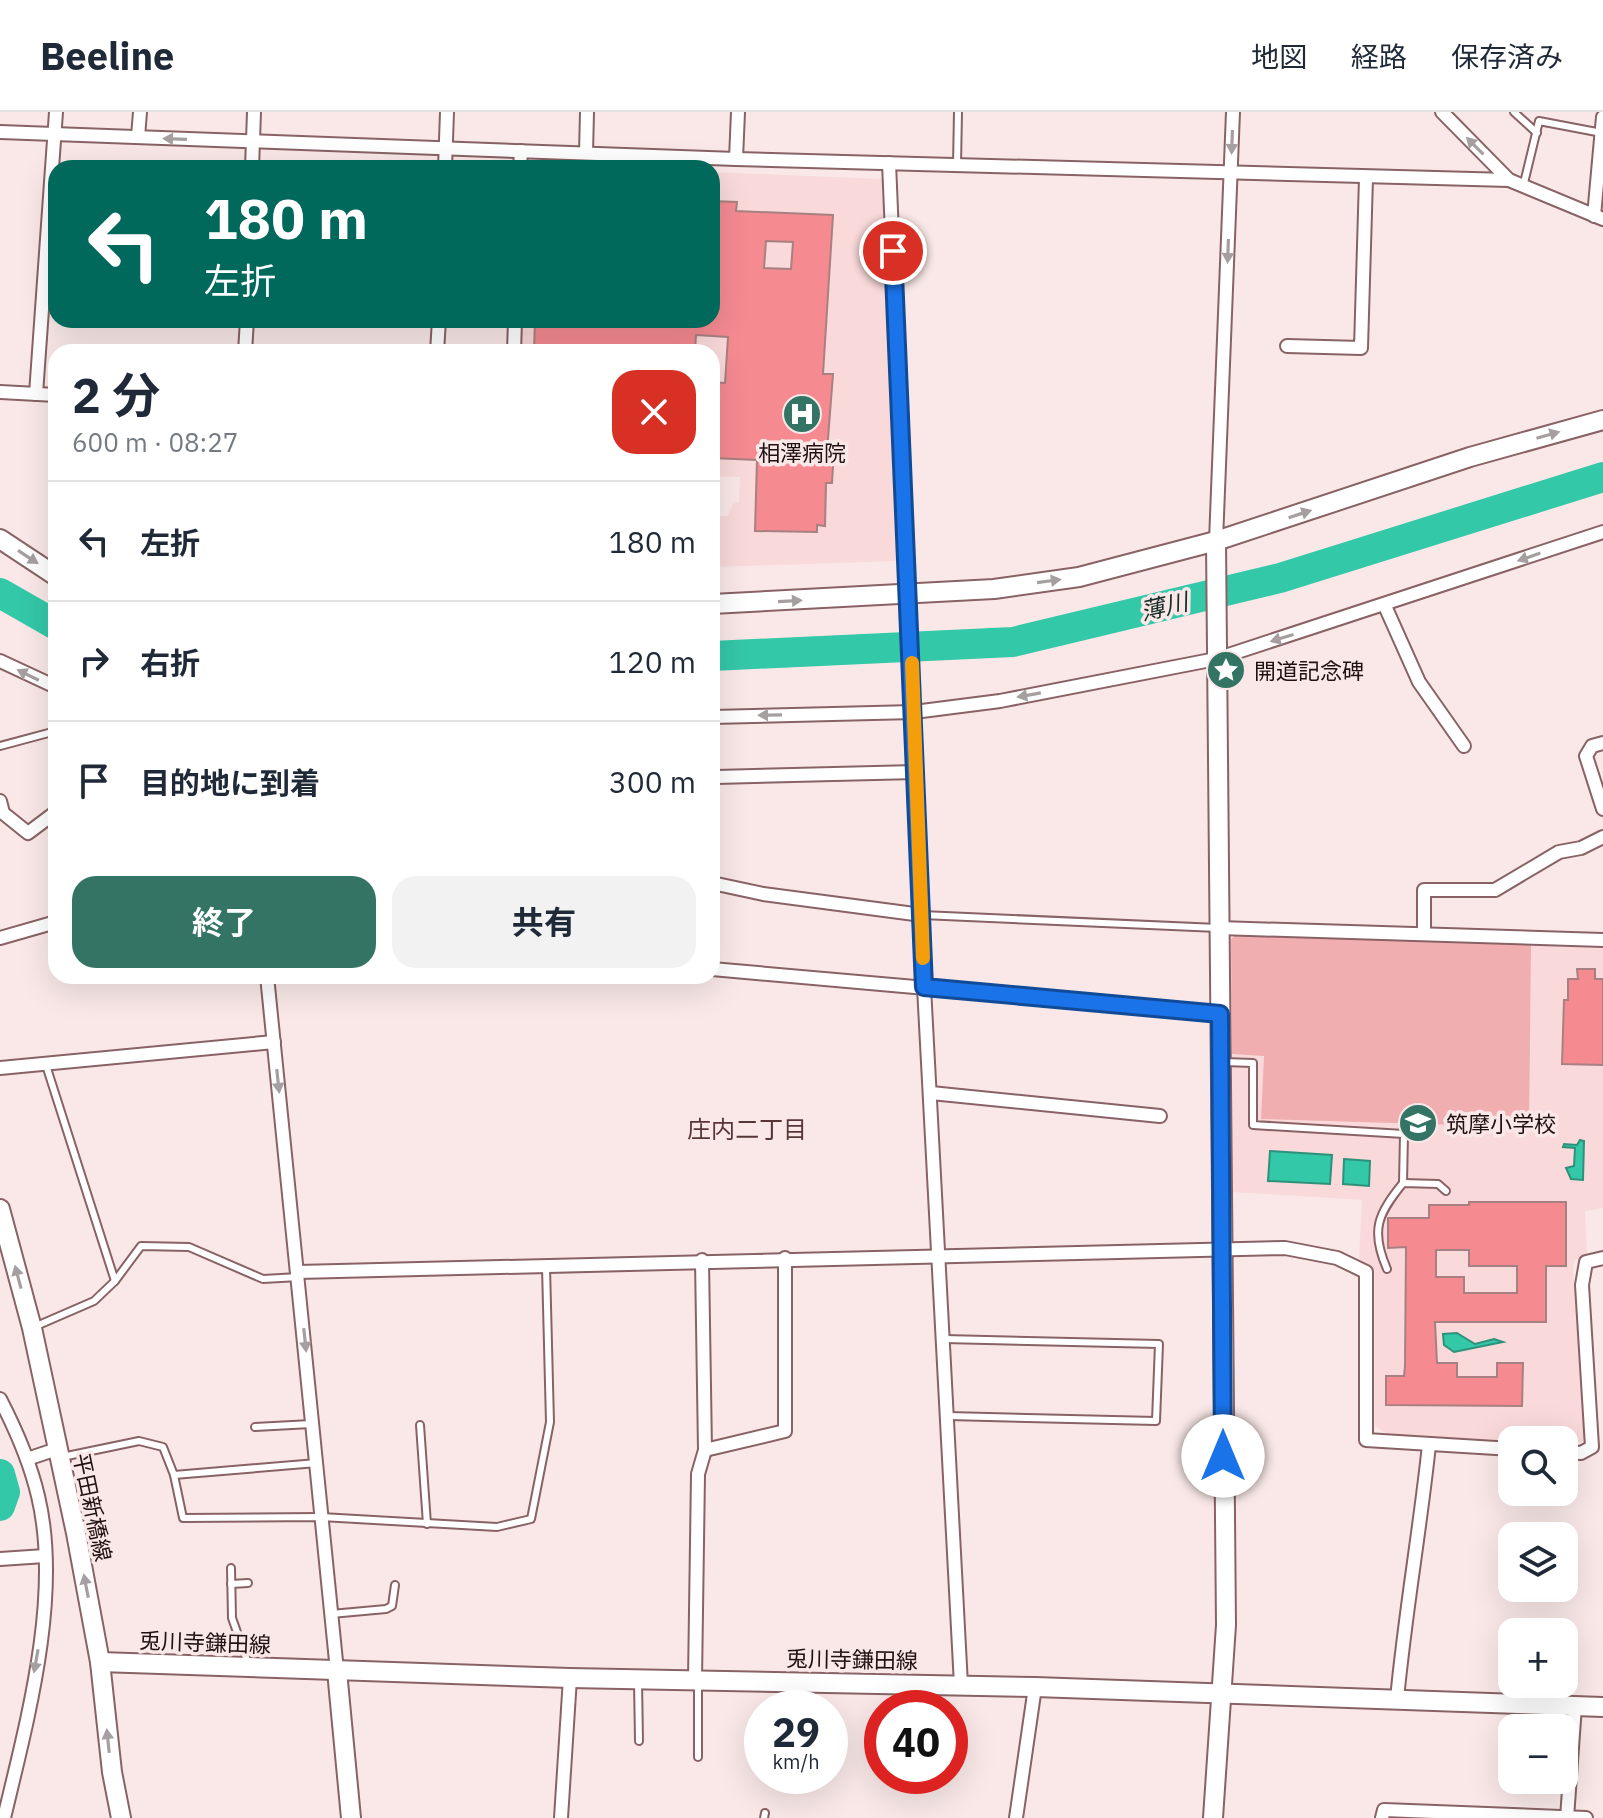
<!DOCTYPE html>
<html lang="ja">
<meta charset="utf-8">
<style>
body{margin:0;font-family:"IBM Plex Sans","Noto Sans JP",sans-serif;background:#f2f2f3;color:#1f2937;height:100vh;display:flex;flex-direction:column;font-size:30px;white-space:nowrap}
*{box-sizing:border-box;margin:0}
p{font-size:26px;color:#747a83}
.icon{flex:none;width:44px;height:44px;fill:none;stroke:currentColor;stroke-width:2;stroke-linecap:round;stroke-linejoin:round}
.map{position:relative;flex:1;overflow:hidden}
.sheet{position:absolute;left:48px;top:232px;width:672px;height:640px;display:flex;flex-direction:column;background:#fff;border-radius:24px;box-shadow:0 8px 32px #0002}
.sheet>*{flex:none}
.top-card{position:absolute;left:48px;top:48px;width:672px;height:168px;border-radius:24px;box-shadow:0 8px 32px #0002;background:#00695c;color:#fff;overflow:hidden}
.controls{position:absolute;left:1498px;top:1314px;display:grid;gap:16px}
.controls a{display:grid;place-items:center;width:80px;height:80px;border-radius:16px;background:#fff;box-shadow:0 8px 32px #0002;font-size:40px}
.speed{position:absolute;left:744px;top:1578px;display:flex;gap:16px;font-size:40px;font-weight:700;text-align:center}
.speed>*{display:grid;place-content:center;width:104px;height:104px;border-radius:50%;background:#fff;box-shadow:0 8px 32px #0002;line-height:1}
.speed small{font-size:20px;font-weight:400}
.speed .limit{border:12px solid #d22;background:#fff;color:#111}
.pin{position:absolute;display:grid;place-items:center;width:68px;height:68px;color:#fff;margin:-34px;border:4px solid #fff;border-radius:50%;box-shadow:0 2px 8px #0007}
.me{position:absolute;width:88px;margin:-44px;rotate:0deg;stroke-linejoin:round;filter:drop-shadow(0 0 6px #0008)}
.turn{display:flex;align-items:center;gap:28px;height:168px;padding:0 24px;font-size:36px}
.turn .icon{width:104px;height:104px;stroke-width:2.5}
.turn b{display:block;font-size:56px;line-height:68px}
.round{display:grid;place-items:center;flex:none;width:84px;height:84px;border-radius:24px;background:#f2f2f3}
.summary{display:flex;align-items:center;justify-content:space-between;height:136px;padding:0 24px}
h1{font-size:48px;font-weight:700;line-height:60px}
.button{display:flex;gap:16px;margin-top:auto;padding:16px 24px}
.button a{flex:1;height:92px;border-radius:24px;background:#337464;color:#fff;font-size:32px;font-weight:700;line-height:92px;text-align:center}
.button a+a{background:#f2f2f3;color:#1f2937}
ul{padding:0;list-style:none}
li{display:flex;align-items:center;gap:24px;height:120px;padding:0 24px;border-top:2px solid #e0e1e3}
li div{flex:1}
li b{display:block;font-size:30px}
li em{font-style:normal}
header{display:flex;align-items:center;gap:48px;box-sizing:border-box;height:112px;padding:0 40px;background:#fff;border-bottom:2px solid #e0e1e3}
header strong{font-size:38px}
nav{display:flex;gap:44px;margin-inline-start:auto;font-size:28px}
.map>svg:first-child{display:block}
.built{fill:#f9d9d9}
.green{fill:#f1aeb0}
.water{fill:#33c8a8;stroke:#2d917b;stroke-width:2}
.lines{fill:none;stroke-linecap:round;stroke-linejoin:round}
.river{stroke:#33c8a8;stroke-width:30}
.building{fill:#f58a91;stroke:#a88081;stroke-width:2;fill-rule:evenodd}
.lane-casing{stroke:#886264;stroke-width:10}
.street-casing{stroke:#886264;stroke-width:16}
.secondary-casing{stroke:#886264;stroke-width:22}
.lane{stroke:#fff;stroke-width:6}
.street{stroke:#fff;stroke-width:12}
.secondary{stroke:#fff;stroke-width:18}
.oneway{fill:#a59fa0}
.route-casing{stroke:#114b97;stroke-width:20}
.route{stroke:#1a73e8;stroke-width:14}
.slow{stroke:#f59e0b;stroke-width:14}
.labels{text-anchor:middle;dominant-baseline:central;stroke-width:7;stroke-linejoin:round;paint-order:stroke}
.poi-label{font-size:22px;fill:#1f1011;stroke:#fae8e8;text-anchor:start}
.street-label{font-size:22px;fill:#1f1011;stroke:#fae8e8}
.water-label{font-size:24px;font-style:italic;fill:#172e28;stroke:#fae8e8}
.neighbourhood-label{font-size:24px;fill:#583637;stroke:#fae8e8}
</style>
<header>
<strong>Beeline</strong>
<nav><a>地図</a><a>経路</a><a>保存済み</a></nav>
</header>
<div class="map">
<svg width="1603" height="1706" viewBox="0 0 1603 1706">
<rect width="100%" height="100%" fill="#fae8e8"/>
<!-- built -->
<g class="built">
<path d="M712 60 882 67 897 449 712 455V404H728L733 392 739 390 740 365 712 364V240H521L522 208H712Z"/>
<path d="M1236 823 1603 836V1096L1585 1099 1587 1142 1575 1148 1573 1156 1585 1320 1583 1329 1569 1334H1564V1328H1512V1331L1391 1324 1375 1314V1159L1359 1147 1362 1088 1233 1080 1231 827Z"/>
</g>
<!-- green -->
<path class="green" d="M1236 823 1531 833 1529 1015 1261 1007 1264 944 1232 942 1231 827Z"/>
<!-- water -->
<g class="water">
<path d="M1580 1028 1584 1029 1583 1068 1571 1067 1566 1056 1574 1054 1575 1036 1563 1035 1564 1032 1577 1033Z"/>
<path d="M1270 1039 1332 1043 1330 1072 1268 1069Z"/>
<path d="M1344 1047 1370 1049 1369 1074 1343 1072Z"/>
<path d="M1457 1221 1475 1232 1494 1227 1503 1230 1454 1240 1444 1233 1443 1222Z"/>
</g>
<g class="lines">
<!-- river -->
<g class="river">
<path d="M0 481 56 513"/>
<path d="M712 544 1013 530 1280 466 1603 365"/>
<path d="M0 1362 5 1380 0 1394"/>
</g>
</g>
<!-- building -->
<g class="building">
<path d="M712 89 737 90 736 99 833 103 823 262H833L826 353 833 354 832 371H826L825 414 817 413V420L755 419 757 348 712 346V270L725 271 728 225 696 223 695 240H534L535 208H712ZM766 129 793 130 791 157 764 156Z"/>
<path d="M1577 857H1595V867H1603V953L1562 952 1564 888H1568V867H1578Z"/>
<path d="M1469 1090H1566V1154H1546V1210H1435L1437 1251H1457V1265H1497V1251H1523L1522 1294 1386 1293V1264H1404L1405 1254 1406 1135 1388 1136V1106H1429V1093H1469ZM1436 1138H1469V1154H1517V1181H1464V1165H1436Z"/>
</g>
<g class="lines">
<!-- lane casing -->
<g class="lane-casing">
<g id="lane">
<path d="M1514 0 1537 21"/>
<path d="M957 53 958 0"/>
<path d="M1523 75 1539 9 1602 21"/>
<path d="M0 634 56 619"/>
<path d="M922 803 1218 816"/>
<path d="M1224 950 1253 951V1013L1404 1022 1403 1071"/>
<path d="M1387 1157C1370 1118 1378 1102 1403 1071L1438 1072 1446 1079"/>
<path d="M115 1169 141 1134 189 1135 263 1167 299 1165"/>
<path d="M34 1215 94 1189 115 1169 45 950"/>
<path d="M944 1227 1159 1232 1156 1309 948 1304"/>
<path d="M420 1313 427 1412"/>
<path d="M255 1315 311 1312"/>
<path d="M62 1345 139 1329 163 1335 174 1363 183 1406 321 1405 497 1415 531 1407 550 1310 546 1155"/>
<path d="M174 1363 317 1351"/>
<path d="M231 1456 232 1506 249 1554"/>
<path d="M231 1472 248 1471"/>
<path d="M331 1502 386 1497 392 1494 395 1473"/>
<path d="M638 1569 639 1629"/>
<path d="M698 1645V1572"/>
<path d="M764 1706 765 1701"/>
</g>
</g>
<!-- street casing -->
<g class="street-casing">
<g id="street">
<path d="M1442 0 1509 68 1603 107"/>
<path d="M0 20 736 47 1509 68"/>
<path d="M138 25 140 0"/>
<path d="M586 41 587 0"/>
<path d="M736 47 738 0"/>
<path d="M889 51 924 875 961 1573"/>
<path d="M252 56 254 0"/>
<path d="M445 56 447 0"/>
<path d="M520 56 521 39"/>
<path d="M1594 104 1603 5"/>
<path d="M1287 234 1361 236 1366 66"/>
<path d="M245 240 247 208"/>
<path d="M437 240 439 208"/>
<path d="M514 240 515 208"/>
<path d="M0 280 56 283"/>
<path d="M36 282 56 0"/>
<path d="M1216 429 1233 0"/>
<path d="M1385 494 1419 570 1464 634"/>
<path d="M0 549 56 575"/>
<path d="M712 605 914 600 1000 589 1216 547 1603 420"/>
<path d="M1603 631 1592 634 1586 644 1603 697"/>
<path d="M712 670 716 665 916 660"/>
<path d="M0 689 3 701 28 721 56 700"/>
<path d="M712 771 763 782 922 803"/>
<path d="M1219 816 1603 828"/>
<path d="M1424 822V778H1495L1559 740 1581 736 1603 725"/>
<path d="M0 826 56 810"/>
<path d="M712 857 1220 902"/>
<path d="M267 864 337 1559"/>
<path d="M0 956 274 930"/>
<path d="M931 981 1160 1004"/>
<path d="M298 1160 1285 1136 1337 1146 1366 1160V1328L1512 1337"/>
<path d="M0 1287C16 1318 30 1350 38 1384 62 1483 27 1609 4 1706"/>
<path d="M705 1338 785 1319V1146"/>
<path d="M1564 1340 1581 1341 1592 1335 1582 1173 1586 1150 1603 1146"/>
<path d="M27 1347 57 1337"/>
<path d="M0 1447 45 1444"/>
<path d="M695 1568 698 1362 705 1338 702 1148"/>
<path d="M1397 1587C1405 1502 1420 1418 1429 1333"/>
<path d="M561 1706 570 1566"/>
<path d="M1016 1706 1035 1575"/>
<path d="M1382 1706 1384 1698 1586 1706"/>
<path d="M1567 1706 1575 1594"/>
</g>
</g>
<!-- secondary casing -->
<g class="secondary-casing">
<g id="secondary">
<path d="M0 427 56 464"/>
<path d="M712 492 994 477 1079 465 1216 429 1470 345 1603 308"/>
<path d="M0 1097 32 1216 76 1421 100 1550 112 1660 121 1706"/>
<path d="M100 1550 570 1566 1035 1575 1603 1595"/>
<path d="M337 1559 351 1706"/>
<path d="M1213 1706 1226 1513 1216 429"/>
</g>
</g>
<!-- lane -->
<use href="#lane" class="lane"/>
<!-- street -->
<use href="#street" class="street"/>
<!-- secondary -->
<use href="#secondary" class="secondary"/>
</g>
<!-- one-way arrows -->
<defs><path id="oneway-solid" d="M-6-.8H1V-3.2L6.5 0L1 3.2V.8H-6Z" transform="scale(2)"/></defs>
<g class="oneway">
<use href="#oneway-solid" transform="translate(175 27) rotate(-178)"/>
<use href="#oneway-solid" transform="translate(1232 30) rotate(92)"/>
<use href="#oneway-solid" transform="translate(1475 34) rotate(-135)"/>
<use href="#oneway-solid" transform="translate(1228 139) rotate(92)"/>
<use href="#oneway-solid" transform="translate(1548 323) rotate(-16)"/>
<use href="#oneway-solid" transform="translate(1300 402) rotate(-18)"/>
<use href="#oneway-solid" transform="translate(28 445) rotate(33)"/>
<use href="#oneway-solid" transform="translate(1529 445) rotate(161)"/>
<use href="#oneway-solid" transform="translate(1049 469) rotate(-8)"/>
<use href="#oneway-solid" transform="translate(790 489) rotate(-3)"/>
<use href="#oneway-solid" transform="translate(1282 526) rotate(163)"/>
<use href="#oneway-solid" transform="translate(28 563) rotate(-154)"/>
<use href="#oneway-solid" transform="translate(1029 583) rotate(170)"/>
<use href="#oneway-solid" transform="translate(770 603) rotate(179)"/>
<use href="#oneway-solid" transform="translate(278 969) rotate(84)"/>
<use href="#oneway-solid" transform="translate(18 1165) rotate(-105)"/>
<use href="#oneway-solid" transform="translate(305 1228) rotate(84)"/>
<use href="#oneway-solid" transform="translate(86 1474) rotate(-101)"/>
<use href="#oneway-solid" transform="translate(36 1549) rotate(100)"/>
<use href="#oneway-solid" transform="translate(108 1629) rotate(-96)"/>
</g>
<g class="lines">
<!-- route casing -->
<g class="route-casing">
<path id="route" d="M893 139 924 875 1220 902 1223 1344"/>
</g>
<!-- route -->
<use href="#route" class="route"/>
<!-- slow -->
<path class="slow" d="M912 551 923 846"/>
</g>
<!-- icons -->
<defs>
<g id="hospital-disc" transform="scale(2)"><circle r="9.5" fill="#337464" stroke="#fae8e8"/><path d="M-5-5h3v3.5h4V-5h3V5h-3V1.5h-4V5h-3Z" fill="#fff"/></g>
<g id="sight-disc" transform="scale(2)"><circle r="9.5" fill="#337464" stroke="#fae8e8"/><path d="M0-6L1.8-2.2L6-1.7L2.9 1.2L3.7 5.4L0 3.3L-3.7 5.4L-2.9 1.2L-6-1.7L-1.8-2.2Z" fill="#fff"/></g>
<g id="school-disc" transform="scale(2)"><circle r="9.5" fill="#337464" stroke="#fae8e8"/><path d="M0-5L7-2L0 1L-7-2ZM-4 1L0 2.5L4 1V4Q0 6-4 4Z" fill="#fff"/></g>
</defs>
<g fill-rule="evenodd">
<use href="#hospital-disc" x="802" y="302"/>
<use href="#sight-disc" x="1226" y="558"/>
<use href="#school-disc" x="1418" y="1011"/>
</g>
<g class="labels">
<!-- poi labels -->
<g class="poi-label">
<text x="802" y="340" text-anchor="middle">相澤病院</text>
<text x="1254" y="558">開道記念碑</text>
<text x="1446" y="1011">筑摩小学校</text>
</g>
<!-- street labels -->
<g class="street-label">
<text transform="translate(93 1395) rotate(78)">平田新橋線</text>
<text transform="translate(205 1530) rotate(2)">兎川寺鎌田線</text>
<text transform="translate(852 1547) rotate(1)">兎川寺鎌田線</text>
</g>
<!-- water labels -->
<g class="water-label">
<text transform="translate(1164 494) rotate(-13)">薄川</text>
</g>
<!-- neighbourhood labels -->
<g class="neighbourhood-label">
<text x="747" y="1017">庄内二丁目</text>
</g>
</g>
</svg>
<div class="controls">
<a><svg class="icon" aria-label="search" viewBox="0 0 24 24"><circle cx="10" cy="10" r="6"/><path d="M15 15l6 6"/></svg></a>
<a><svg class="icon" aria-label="layers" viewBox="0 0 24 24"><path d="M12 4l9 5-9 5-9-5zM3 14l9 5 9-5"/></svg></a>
<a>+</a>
<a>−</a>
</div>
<div class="speed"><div>29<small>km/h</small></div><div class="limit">40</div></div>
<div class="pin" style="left:893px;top:139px;background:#d93025"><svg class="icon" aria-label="arrive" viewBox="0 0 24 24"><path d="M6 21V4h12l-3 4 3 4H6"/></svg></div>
<svg class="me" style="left:1223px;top:1344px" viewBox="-20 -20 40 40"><circle r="19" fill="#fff"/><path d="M0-13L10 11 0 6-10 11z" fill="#1a73e8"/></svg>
<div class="top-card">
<div class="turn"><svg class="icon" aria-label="left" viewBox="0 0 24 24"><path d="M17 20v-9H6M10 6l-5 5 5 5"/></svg><div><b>180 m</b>左折</div></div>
</div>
<section class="sheet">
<div class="summary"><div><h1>2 分</h1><p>600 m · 08:27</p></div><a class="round" style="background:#d93025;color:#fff"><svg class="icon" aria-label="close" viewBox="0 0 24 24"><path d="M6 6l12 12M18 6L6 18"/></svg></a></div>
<ul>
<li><svg class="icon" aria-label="left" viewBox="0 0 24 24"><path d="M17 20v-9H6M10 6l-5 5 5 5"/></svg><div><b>左折</b></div><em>180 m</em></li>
<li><svg class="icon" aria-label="right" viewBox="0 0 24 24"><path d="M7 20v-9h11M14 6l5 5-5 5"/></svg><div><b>右折</b></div><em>120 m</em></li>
<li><svg class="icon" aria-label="arrive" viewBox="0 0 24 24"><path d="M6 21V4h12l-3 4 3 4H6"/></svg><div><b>目的地に到着</b></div><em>300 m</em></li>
</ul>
<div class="button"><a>終了</a><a>共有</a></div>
</section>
</div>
